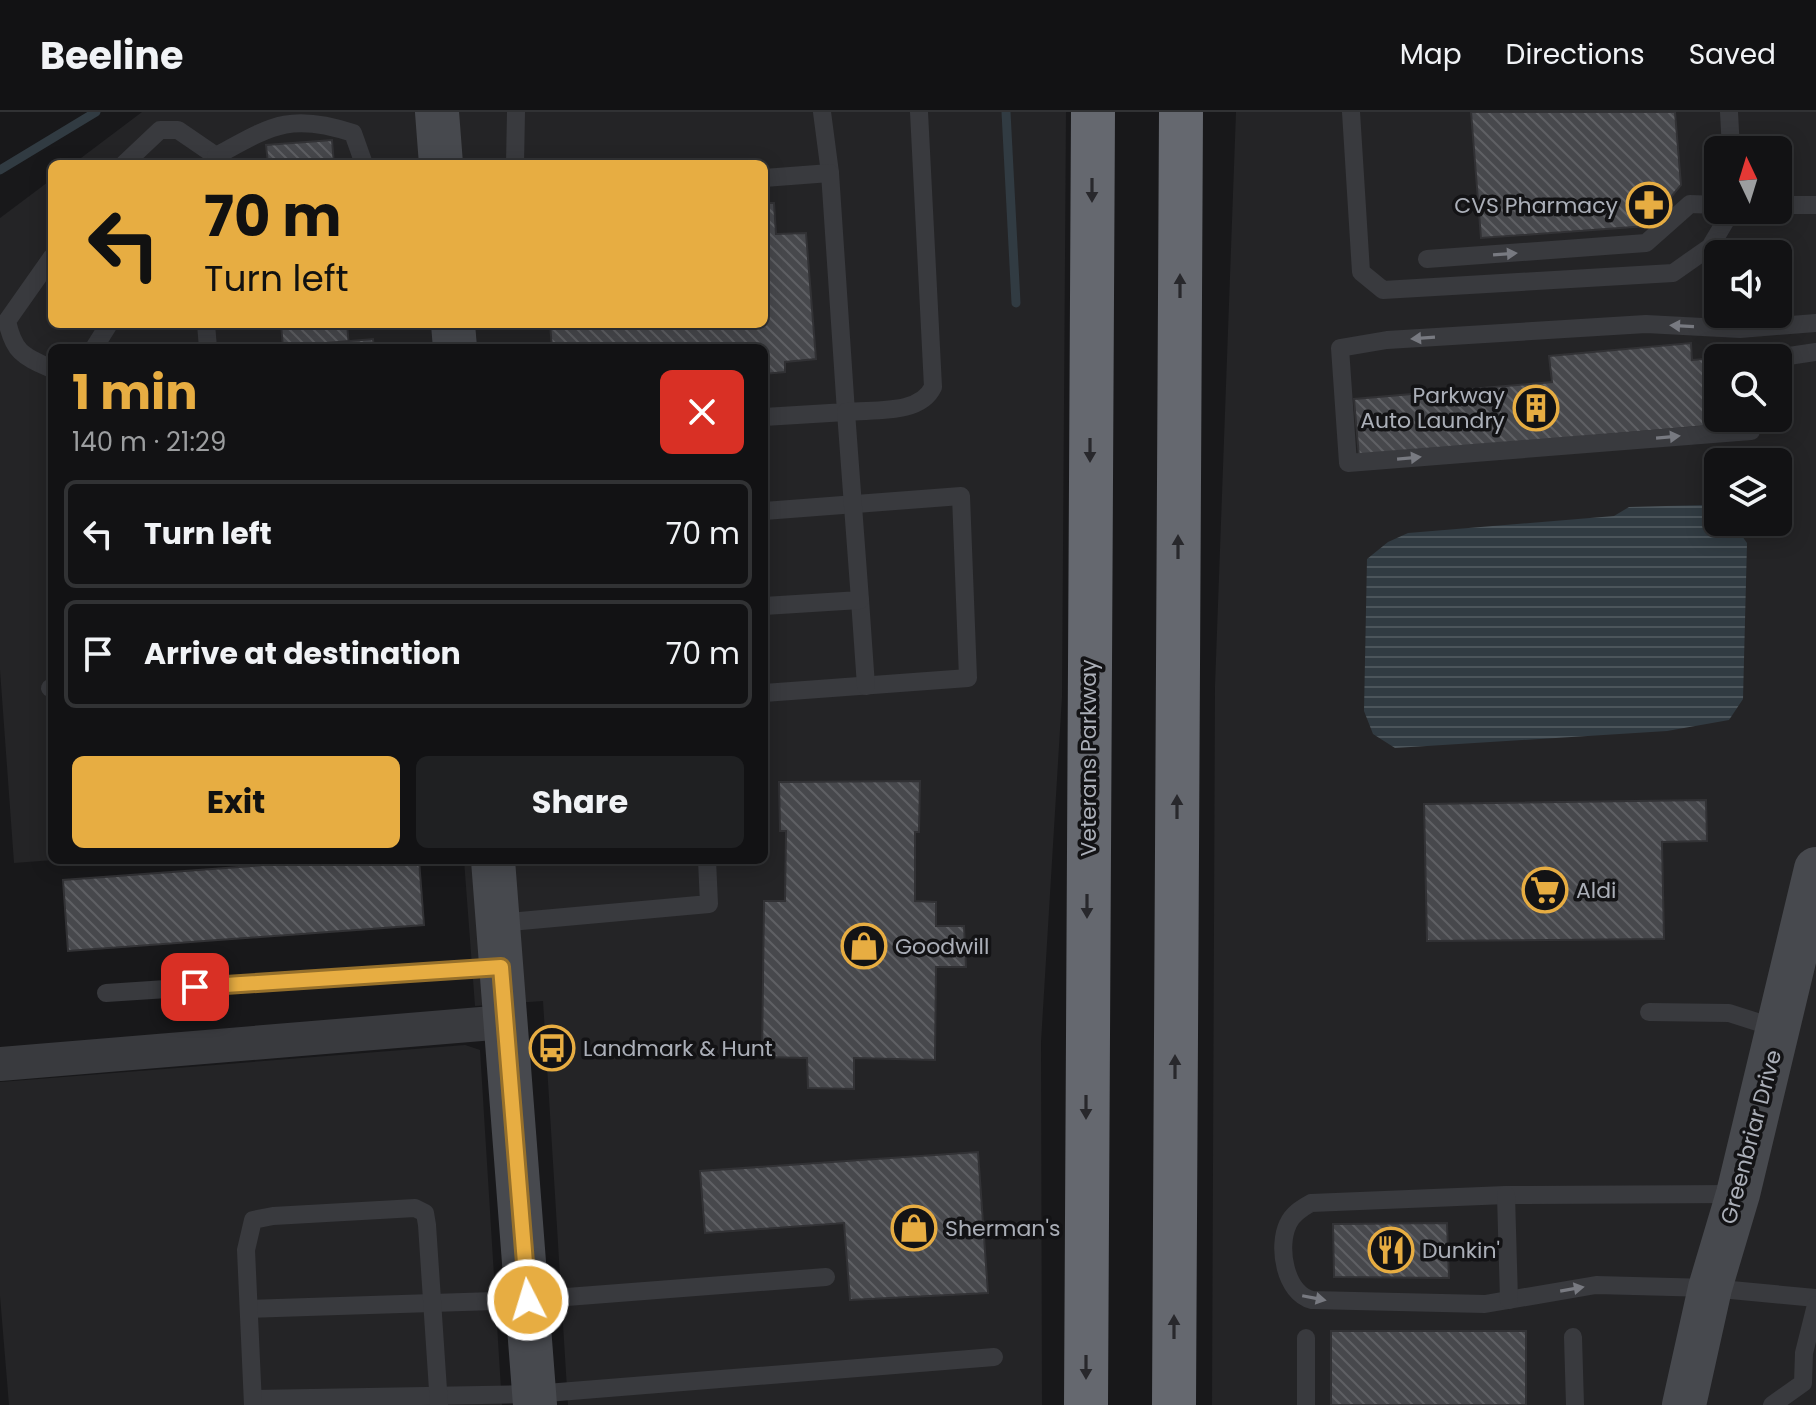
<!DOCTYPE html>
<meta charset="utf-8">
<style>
body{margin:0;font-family:Poppins,sans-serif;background:#1f2022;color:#f1f3f6;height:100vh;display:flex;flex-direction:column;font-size:30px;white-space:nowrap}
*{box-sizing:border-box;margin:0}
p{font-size:26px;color:#9c9ea0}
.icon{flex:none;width:44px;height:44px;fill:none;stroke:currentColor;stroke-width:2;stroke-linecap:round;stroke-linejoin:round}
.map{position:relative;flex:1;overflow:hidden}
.details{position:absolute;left:48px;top:232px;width:720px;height:520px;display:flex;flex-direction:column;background:#121214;border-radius:12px;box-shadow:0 4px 20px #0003,0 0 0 2px #313234}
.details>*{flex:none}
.banner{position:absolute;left:48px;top:48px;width:720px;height:168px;border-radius:12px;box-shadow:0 4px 20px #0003,0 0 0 2px #313234;background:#e7ad42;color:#111;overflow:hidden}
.needle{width:52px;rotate:356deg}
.fabs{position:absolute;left:1704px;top:24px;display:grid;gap:16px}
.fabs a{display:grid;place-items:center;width:88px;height:88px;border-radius:12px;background:#121214;box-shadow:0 4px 20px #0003,0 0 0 2px #313234;font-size:40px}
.pin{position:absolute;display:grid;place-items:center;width:68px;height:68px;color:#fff;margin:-34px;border-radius:16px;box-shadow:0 4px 12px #0006}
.me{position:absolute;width:88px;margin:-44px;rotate:355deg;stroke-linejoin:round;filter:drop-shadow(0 0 6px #0008)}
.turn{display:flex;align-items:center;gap:28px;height:168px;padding:0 24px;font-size:36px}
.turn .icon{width:104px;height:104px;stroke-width:2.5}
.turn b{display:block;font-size:56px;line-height:68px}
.round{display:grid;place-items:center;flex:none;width:84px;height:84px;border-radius:12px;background:#1f2022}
.head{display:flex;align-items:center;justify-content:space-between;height:136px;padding:0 24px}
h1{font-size:48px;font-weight:700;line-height:60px;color:#e7ad42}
.primary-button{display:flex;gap:16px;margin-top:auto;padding:16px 24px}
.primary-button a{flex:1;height:92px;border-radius:12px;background:#e7ad42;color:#111;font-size:32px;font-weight:700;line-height:92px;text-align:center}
.primary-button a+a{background:#1f2022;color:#f1f3f6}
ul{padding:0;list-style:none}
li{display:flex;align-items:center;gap:24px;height:108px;margin:0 16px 12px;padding:0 8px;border:4px solid #313234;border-radius:12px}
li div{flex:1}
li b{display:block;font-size:30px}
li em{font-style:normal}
header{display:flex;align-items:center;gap:48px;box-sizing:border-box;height:112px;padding:0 40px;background:#121214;border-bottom:2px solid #313234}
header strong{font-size:38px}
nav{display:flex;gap:44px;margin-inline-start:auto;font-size:28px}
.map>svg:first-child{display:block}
.built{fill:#242426;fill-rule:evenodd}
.water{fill:url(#water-rules)}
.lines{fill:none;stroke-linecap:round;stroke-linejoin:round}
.stream{stroke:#313b42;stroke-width:9}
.building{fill:url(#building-back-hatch);stroke:#323235;stroke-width:2}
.lane{stroke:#393a3e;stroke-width:18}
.street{stroke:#393a3e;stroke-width:34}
.secondary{stroke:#47494e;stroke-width:44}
.highway{stroke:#65686f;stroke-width:44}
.oneway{fill:#28282c}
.oneway2{fill:#787a81}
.route-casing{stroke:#96702b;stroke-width:20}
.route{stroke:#e7ad42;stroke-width:14}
.labels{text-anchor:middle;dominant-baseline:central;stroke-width:7;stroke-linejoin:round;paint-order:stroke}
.poi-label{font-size:22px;fill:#abafb8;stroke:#131315;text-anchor:start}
.street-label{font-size:22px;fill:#abafb8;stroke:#131315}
</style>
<header>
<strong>Beeline</strong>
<nav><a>Map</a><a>Directions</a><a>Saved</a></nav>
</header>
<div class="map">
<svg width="1816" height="1293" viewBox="0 0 1816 1293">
<defs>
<pattern id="water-rules" width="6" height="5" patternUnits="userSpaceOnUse" patternTransform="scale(2)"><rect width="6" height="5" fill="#313b42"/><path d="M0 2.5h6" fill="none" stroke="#4c555b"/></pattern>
<pattern id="building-back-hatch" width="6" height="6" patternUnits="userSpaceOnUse" patternTransform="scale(2)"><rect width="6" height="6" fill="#47484c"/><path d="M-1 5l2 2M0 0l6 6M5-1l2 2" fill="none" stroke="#5f6064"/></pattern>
</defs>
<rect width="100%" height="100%" fill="#18181a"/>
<!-- built -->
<g class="built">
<path d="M142 0H1066L1062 585 1041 930 1042 1293H568L543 889 475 894 464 748H764V236H52L54 748 14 751 0 558V106L52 67V212H764V52H73Z"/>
<path d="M1236 0H1816V1293H1212L1215 574ZM1718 38H1778V98H1718ZM1718 142H1778V202H1718ZM1718 246H1778V306H1718ZM1718 350H1778V410H1718Z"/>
<path d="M465 933 480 938 502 1293H9L0 1184V970Z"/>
</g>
<!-- water -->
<path class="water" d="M1703 393 1718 399V410H1732L1747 431 1743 587 1729 608 1667 619 1395 636 1373 622 1364 599 1367 447 1388 430 1408 421 1614 404 1629 395Z"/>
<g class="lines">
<!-- stream -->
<g class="stream">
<path d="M1006 0 1016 191"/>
<path d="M0 58 96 0"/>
</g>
</g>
<!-- building -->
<g class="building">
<path d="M1471 0H1675L1681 73 1647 114 1481 126Z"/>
<path d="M332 28 334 52H268L266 33Z"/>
<path d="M764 91H774L776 122 806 121 816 247 785 250V260L764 262V236H552L550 212H764Z"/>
<path d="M281 212H347L349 234 283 236Z"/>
<path d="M373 227 374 236H267Z"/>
<path d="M1691 231 1692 248 1718 246V306H1741V311L1359 345 1354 287 1552 270 1549 244Z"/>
<path d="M920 669 919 720H915V789L936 790V814H964L966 855H936L935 948 854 946V977L808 976 807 946 762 945 764 789H785L786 719H780L779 670Z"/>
<path d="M1706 688 1707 729 1662 730 1664 827 1427 829 1424 692Z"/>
<path d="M333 748H419L424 813 68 839 63 768Z"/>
<path d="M978 1040 988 1181 850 1188 844 1111 705 1121 700 1059Z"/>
<path d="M1447 1111 1449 1166 1334 1165 1333 1112Z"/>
<rect x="1331" y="1219" width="195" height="74"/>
</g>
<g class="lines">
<!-- lane -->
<g class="lane">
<path d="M822 0 830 61"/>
<path d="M1351 0 1361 160 1383 178 1673 161 1710 135 1732 98"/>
<path d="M1729 0 1731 38"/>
<path d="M124 52 160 18H178L216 44"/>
<path d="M217 52 216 44C271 14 290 0 353 21L364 52"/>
<path d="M515 52 516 0"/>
<path d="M764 66 830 61 846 300 764 305"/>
<path d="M1778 93H1816"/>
<path d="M52 145 7 209C14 241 23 244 52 257"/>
<path d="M1427 147 1646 131 1690 92 1718 93"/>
<path d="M206 212 208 236"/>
<path d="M94 236 109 212"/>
<path d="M1776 246 1816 240"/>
<path d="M1754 306 1751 319 1348 351 1340 236 1387 228 1646 212 1740 217 1816 211"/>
<path d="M764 399 961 384 968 566 764 581"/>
<path d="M860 488 866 574"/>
<path d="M764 494 860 488 846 300C874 297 920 303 933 275L919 0"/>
<path d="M50 576 52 575"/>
<path d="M498 811 709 792 707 748"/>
<path d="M106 881 501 855"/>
<path d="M1649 900 1729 901 1779 917"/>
<path d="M1737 1082 1506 1083 1311 1091C1302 1096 1292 1102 1288 1112 1277 1135 1285 1181 1312 1188L1485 1192 1596 1173 1710 1176 1816 1186"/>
<path d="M1506 1083 1509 1188"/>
<path d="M249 1197 528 1188 826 1165"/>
<path d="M1573 1225 1575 1293"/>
<path d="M1306 1226V1293"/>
<path d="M253 1287 534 1282 994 1245"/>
<path d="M253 1293 246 1138 253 1108 273 1104 415 1096 425 1101 427 1113 439 1293"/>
<path d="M1772 1293 1803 1271 1804 1241 1816 1193"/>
</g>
<!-- street -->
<path class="street" d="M0 952 505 910"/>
<!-- secondary -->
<g class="secondary">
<path d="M437 0 441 52"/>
<path d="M453 212 455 236"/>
<path d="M493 748 535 1293"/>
<path d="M1684 1293 1710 1176 1738 1082 1816 757"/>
</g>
<!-- highway -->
<g class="highway">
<path d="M1086 1293 1093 0"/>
<path d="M1174 1293 1181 0"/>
</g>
</g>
<!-- one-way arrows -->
<defs><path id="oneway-solid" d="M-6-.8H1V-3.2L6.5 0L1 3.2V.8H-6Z" transform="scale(2)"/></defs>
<g class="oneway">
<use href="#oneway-solid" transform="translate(1092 78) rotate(90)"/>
<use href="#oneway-solid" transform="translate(1180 174) rotate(-90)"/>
<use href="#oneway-solid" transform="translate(1090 338) rotate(90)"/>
<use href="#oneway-solid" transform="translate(1178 435) rotate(-90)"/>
<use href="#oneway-solid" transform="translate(1177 695) rotate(-90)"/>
<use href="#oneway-solid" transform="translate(1087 794) rotate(90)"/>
<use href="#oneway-solid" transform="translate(1175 955) rotate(-90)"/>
<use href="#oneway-solid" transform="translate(1086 995) rotate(90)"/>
<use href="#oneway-solid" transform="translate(1174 1215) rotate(-90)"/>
<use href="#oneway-solid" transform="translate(1086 1255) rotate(90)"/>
</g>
<g class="oneway2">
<use href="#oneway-solid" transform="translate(1505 142) rotate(-4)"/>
<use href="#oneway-solid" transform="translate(1682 214) rotate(-177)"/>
<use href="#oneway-solid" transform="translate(1423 226) rotate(176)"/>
<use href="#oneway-solid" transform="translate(1668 325) rotate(-5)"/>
<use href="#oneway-solid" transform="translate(1409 346) rotate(-5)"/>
<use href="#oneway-solid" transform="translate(1572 1177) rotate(-10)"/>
<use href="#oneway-solid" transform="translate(1314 1186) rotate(11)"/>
</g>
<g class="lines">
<!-- route casing -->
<g class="route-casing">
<path id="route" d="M195 875 501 855 528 1188"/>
</g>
<!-- route -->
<use href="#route" class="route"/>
</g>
<!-- icons -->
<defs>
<g id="pharmacy-ring" transform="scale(2.3)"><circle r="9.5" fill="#131315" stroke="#e7ad42" stroke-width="1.5"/><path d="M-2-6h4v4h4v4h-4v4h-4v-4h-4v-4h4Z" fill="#e7ad42"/></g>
<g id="building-ring" transform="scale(2.3)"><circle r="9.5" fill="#131315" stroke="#e7ad42" stroke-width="1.5"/><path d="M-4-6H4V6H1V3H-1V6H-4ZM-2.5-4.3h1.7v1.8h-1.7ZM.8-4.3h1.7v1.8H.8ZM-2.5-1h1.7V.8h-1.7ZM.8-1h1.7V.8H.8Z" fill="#e7ad42"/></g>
<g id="supermarket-ring" transform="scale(2.3)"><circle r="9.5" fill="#131315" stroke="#e7ad42" stroke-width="1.5"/><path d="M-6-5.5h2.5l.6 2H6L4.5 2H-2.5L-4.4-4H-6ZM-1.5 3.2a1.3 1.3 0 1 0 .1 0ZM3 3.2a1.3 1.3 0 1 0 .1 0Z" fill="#e7ad42"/></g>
<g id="shop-ring" transform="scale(2.3)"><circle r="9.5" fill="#131315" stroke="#e7ad42" stroke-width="1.5"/><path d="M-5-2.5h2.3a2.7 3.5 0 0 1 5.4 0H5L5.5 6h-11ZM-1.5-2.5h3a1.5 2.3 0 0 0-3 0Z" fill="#e7ad42"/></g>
<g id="bus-ring" transform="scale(2.3)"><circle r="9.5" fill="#131315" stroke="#e7ad42" stroke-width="1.5"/><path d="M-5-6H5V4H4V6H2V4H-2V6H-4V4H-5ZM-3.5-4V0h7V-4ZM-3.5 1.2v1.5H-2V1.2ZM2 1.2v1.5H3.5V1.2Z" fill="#e7ad42"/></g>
<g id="restaurant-ring" transform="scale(2.3)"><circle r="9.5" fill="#131315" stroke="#e7ad42" stroke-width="1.5"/><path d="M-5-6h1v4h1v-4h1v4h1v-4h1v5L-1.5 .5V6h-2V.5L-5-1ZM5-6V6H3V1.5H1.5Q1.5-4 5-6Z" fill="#e7ad42"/></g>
</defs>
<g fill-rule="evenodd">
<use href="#pharmacy-ring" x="1649" y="93"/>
<use href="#building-ring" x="1536" y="296"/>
<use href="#supermarket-ring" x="1545" y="778"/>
<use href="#shop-ring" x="864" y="834"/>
<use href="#bus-ring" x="552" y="936"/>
<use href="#shop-ring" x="914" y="1116"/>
<use href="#restaurant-ring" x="1391" y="1138"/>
</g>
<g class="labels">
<!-- poi labels -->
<g class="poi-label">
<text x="1618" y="93" text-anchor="end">CVS Pharmacy</text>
<text x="1505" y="283" text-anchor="end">Parkway<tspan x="1505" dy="25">Auto Laundry</tspan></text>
<text x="1576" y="778">Aldi</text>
<text x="895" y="834">Goodwill</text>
<text x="583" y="936">Landmark &amp; Hunt</text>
<text x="945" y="1116">Sherman's</text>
<text x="1422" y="1138">Dunkin'</text>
</g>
<!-- street labels -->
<g class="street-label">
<text transform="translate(1088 646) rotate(-90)">Veterans Parkway</text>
<text transform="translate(1751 1025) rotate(-75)">Greenbriar Drive</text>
</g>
</g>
</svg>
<div class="fabs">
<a><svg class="needle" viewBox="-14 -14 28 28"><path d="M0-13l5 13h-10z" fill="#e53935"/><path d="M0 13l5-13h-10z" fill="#9c9ea0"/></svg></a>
<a><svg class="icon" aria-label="sound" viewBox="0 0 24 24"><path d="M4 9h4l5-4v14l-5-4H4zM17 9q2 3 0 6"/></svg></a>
<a><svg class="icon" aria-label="search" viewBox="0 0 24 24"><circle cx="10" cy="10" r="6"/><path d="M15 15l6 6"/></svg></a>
<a><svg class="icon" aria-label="layers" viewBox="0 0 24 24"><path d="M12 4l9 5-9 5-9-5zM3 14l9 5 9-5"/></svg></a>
</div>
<div class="pin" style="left:195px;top:875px;background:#d93025"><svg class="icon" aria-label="arrive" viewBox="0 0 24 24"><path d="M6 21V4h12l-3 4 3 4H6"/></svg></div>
<svg class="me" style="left:528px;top:1188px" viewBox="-20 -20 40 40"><circle r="17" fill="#e7ad42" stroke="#fff" stroke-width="3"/><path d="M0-11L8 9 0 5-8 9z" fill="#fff"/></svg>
<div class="banner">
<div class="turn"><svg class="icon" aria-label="left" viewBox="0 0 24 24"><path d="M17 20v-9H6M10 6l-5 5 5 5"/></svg><div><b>70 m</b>Turn left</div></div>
</div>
<section class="details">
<div class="head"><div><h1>1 min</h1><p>140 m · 21:29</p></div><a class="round" style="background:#d93025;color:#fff"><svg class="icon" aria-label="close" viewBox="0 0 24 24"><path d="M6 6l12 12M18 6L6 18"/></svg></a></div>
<ul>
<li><svg class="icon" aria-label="left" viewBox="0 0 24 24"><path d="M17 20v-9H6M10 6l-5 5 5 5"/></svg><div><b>Turn left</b></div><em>70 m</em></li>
<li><svg class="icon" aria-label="arrive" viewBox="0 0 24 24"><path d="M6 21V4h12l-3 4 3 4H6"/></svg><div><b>Arrive at destination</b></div><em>70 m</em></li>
</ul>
<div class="primary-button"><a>Exit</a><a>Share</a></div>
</section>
</div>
